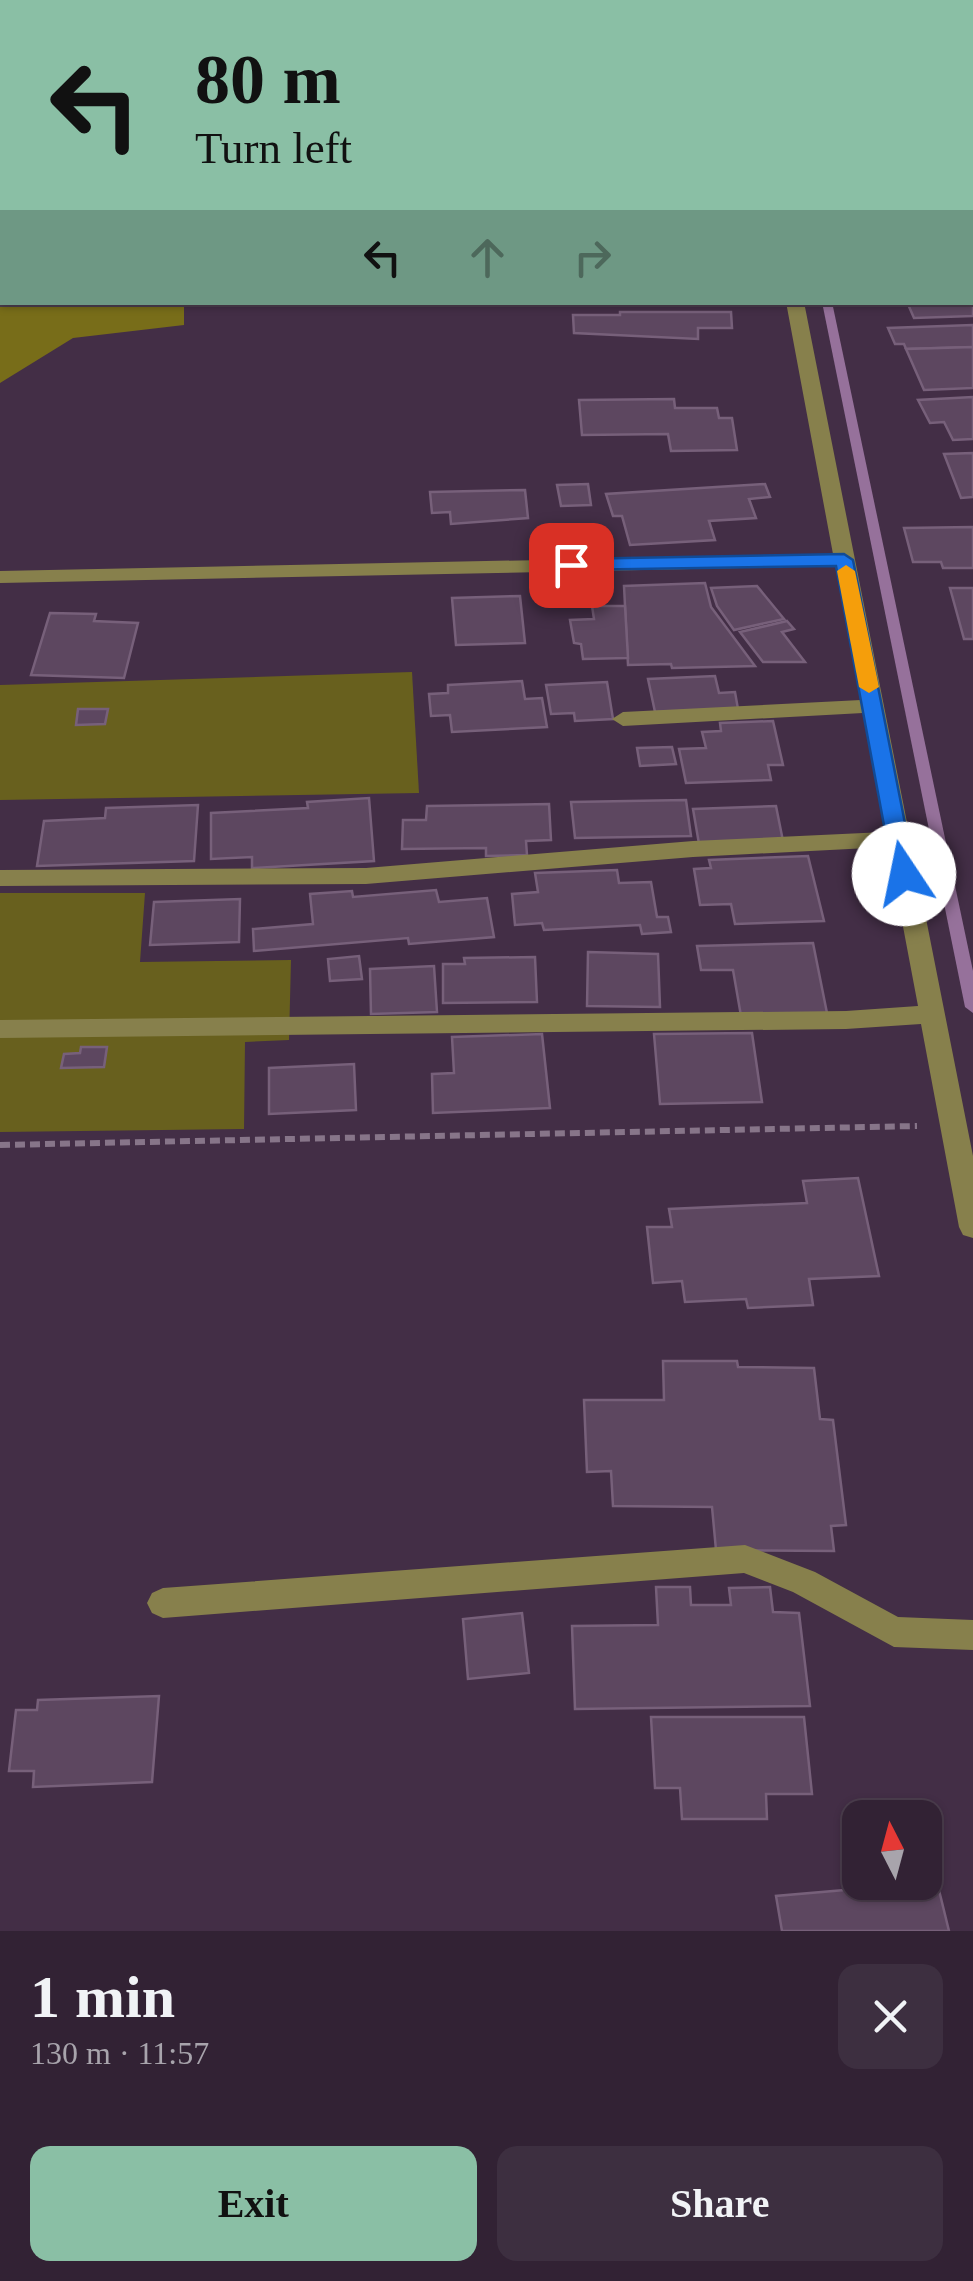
<!DOCTYPE html>
<meta charset="utf-8">
<style>
body{margin:0;font-family:Georgia,serif;background:#3d2f40;color:#f1f3f6;height:100vh;display:flex;flex-direction:column;font-size:38px;white-space:nowrap}
*{box-sizing:border-box;margin:0}
p{font-size:32px;color:#a8a4ac}
.icon{flex:none;width:55px;height:55px;fill:none;stroke:currentColor;stroke-width:2;stroke-linecap:round;stroke-linejoin:round}
.map{position:relative;height:1931px;overflow:hidden}
.details{display:flex;flex-direction:column;background:#322234;flex:1}
.details>*{flex:none}
.guide{position:absolute;left:0px;top:0px;width:975px;height:305px;box-shadow:0 2px 8px #0004,0 0 0 2px #4d3f4f;background:#8abfa5;color:#111;overflow:hidden}
.needle{width:65px;rotate:354deg}
.fabs{position:absolute;left:842px;top:1800px;display:grid;gap:20px}
.fabs a{display:grid;place-items:center;width:100px;height:100px;border-radius:20px;background:#322234;box-shadow:0 2px 8px #0004,0 0 0 2px #4d3f4f;font-size:50px}
.pin{position:absolute;display:grid;place-items:center;width:85px;height:85px;color:#fff;margin:-42px;border-radius:20px;box-shadow:0 5px 15px #0006}
.me{position:absolute;width:110px;margin:-55px;rotate:349deg;stroke-linejoin:round;filter:drop-shadow(0 0 8px #0008)}
.turn{display:flex;align-items:center;gap:35px;height:210px;padding:0 30px;font-size:45px}
.turn .icon{width:130px;height:130px;stroke-width:2.5}
.turn b{display:block;font-size:70px;line-height:85px}
.lanes{display:flex;align-items:center;height:95px;padding:0 30px;background:#0003;justify-content:center;gap:50px;direction:ltr}
.lanes .off{opacity:.35}
.round{display:grid;place-items:center;flex:none;width:105px;height:105px;border-radius:20px;background:#3d2f40}
.head{display:flex;align-items:center;justify-content:space-between;height:170px;padding:0 30px}
h1{font-size:60px;font-weight:700;line-height:75px}
.primary-button{display:flex;gap:20px;margin-top:auto;padding:20px 30px}
.primary-button a{flex:1;height:115px;border-radius:20px;background:#8abfa5;color:#111;font-size:40px;font-weight:700;line-height:115px;text-align:center}
.primary-button a+a{background:#3d2f40;color:#f1f3f6}
.map>svg:first-child{display:block}
.green{fill:#68601e}
.forest{fill:#786d19}
.lines{fill:none;stroke-linecap:round;stroke-linejoin:round}
.stream{fill:#96719b;fill-rule:evenodd}
.building{fill:#5d4760;stroke:#77607a;stroke-width:2.5}
.path{stroke:#877589;stroke-width:6;stroke-dasharray:10 5;stroke-linecap:butt}
.minor{fill:#87804c;fill-rule:evenodd}
.route{fill:#1a73e8;stroke:#114b97;stroke-width:2.5}
.slow{fill:#f59e0b}
</style>
<div class="map">
<svg width="973" height="1931" viewBox="0 0 973 1931">
<rect width="100%" height="100%" fill="#432e46"/>
<!-- green -->
<g class="green">
<path d="M412 672 419 793 0 800V685Z"/>
<path d="M0 893H145L140 962 291 960 289 1040 245 1042 244 1129 0 1132Z"/>
</g>
<!-- forest -->
<path class="forest" d="M0 131 2 302 184 303V325L73 338 0 383Z"/>
<g class="lines">
<!-- stream -->
<g class="stream">
<path d="M761 0H769L770 2H762Z"/>
<path d="M822 302H832L973 971V1013L965 1007Z"/>
</g>
</g>
<!-- building -->
<g class="building">
<path d="M973 298V316L914 318 907 302H972Z"/>
<path d="M620 312H731L732 328H698V339L574 333 573 315H620Z"/>
<path d="M973 325V347L906 349 904 344H895L888 328Z"/>
<path d="M973 347V388L924 390 906 349Z"/>
<path d="M973 397V439L953 440 944 422 930 423 918 400Z"/>
<path d="M674 399 675 408H717L719 418H732L737 450 671 451 668 434 582 435 579 400Z"/>
<path d="M973 453V497L961 498 944 454Z"/>
<path d="M588 484 591 505 561 506 557 485Z"/>
<path d="M765 484 770 497 749 499 756 518 709 521 715 540 630 545 622 516H613L606 494Z"/>
<path d="M525 490 528 518 451 524 450 512 432 513 430 492Z"/>
<path d="M973 527V568H943L941 562H913L904 528Z"/>
<path d="M705 583 711 607 755 666 672 668 671 664 628 665 624 586Z"/>
<path d="M757 586 784 619 734 630 717 606 711 588Z"/>
<path d="M950 588H973V639H964Z"/>
<path d="M520 596 525 643 456 645 452 598Z"/>
<path d="M592 606H625L628 658 583 659 581 644 574 643 570 620 594 619Z"/>
<path d="M50 613 96 614 94 621 138 623 124 678 31 675Z"/>
<path d="M787 621 794 629 782 632 805 662H763L740 632Z"/>
<path d="M715 676 719 693 735 692 738 709 655 712 648 679Z"/>
<path d="M522 681 525 699 542 698 547 727 452 732 450 715 431 716 429 694 448 693V685Z"/>
<path d="M607 682 613 719 575 721 574 713 551 714 546 685Z"/>
<path d="M78 709H108L105 724 76 725Z"/>
<path d="M773 721 783 765H768L771 780 686 783 679 749 706 748 702 732 721 731 720 723Z"/>
<path d="M672 747 676 764 640 766 637 748Z"/>
<path d="M369 798 374 861 252 868V857L211 859V813L308 808 307 802Z"/>
<path d="M686 800 691 836 575 838 571 802Z"/>
<path d="M549 804 551 840 526 841 527 855 486 856V848L402 849 403 820H426L427 806Z"/>
<path d="M198 805 194 861 37 866 44 821 105 818 106 808Z"/>
<path d="M776 806 783 841 699 844 693 809Z"/>
<path d="M808 856 824 921 735 924 731 904 700 905 694 869 711 868 709 860Z"/>
<path d="M617 870 619 883 651 882 657 917H668L671 932 642 934 640 925 544 930 542 923 515 925 512 894 538 892 535 873Z"/>
<path d="M436 890 439 902 487 898 494 937 409 944 408 938 254 951 253 929 313 924 310 894 352 891 353 897Z"/>
<path d="M240 899 239 942 150 945 154 902Z"/>
<path d="M813 943 827 1013 741 1016 733 970H701L697 946Z"/>
<path d="M588 952 658 954 660 1007 587 1006Z"/>
<path d="M359 956 362 979 330 981 328 959Z"/>
<path d="M535 957 537 1002 443 1003V964H465L464 958Z"/>
<path d="M434 966 437 1012 371 1014 370 969Z"/>
<path d="M752 1033 762 1102 660 1104 654 1034Z"/>
<path d="M542 1034 550 1108 433 1113 432 1074 454 1073 452 1037Z"/>
<path d="M81 1047H107L104 1067 61 1068 64 1054 80 1053Z"/>
<path d="M354 1064 356 1110 269 1114V1068Z"/>
<path d="M858 1178 879 1276 809 1279 813 1305 748 1308 746 1299 685 1302 682 1281 653 1283 647 1227H672L669 1209 807 1203 803 1181Z"/>
<path d="M663 1361H737L738 1367 814 1368 820 1419 833 1420 846 1525 831 1526 834 1551 716 1550 712 1507 613 1506 611 1471 587 1472 584 1400H664Z"/>
<path d="M656 1587H690L691 1605H731L729 1588 770 1587 773 1612 799 1613 810 1706 575 1709 572 1626 658 1625Z"/>
<path d="M522 1613 529 1673 468 1679 463 1619Z"/>
<path d="M159 1696 152 1782 33 1787 34 1771H9L16 1710H37L38 1700Z"/>
<path d="M651 1717H804L812 1794H766L767 1819H682L680 1788H655Z"/>
<path d="M937 1882 949 1931H782L776 1896Z"/>
</g>
<g class="lines">
<!-- path -->
<path class="path" d="M0 1145 917 1126"/>
<!-- minor -->
<g class="minor">
<rect x="730" y="0" width="14" height="2"/>
<rect x="972" y="76" width="1" height="10"/>
<path d="M786 302H804L973 1156V1238L963 1235 959 1227 921 1024 846 1029 0 1038V1020L846 1011 918 1006 888 847 693 857 366 884 0 886V870L366 868 693 841 885 832 863 713 623 726 612 719 623 712 861 700 836 566 0 583V571L833 554Z"/>
<path d="M745 1545 815 1572 898 1617 973 1620V1650L894 1647 793 1592 744 1573 163 1618 152 1613 147 1603 152 1593 163 1588Z"/>
</g>
</g>
<!-- route -->
<path class="route" d="M844 554 853 560 915 874 904 881 893 874 836 566 571 570 562 565 571 559Z"/>
<!-- slow -->
<path class="slow" d="M846 565 855 571 879 687 869 693 859 687 837 571Z"/>
</svg>
<div class="fabs">
<a><svg class="needle" viewBox="-14 -14 28 28"><path d="M0-13l5 13h-10z" fill="#e53935"/><path d="M0 13l5-13h-10z" fill="#a8a4ac"/></svg></a>
</div>
<div class="pin" style="left:571px;top:565px;background:#d93025"><svg class="icon" aria-label="arrive" viewBox="0 0 24 24"><path d="M6 21V4h12l-3 4 3 4H6"/></svg></div>
<svg class="me" style="left:904px;top:874px" viewBox="-20 -20 40 40"><circle r="19" fill="#fff"/><path d="M0-13L10 11 0 6-10 11z" fill="#1a73e8"/></svg>
<div class="guide">
<div class="turn"><svg class="icon" aria-label="left" viewBox="0 0 24 24"><path d="M17 20v-9H6M10 6l-5 5 5 5"/></svg><div><b>80 m</b>Turn left</div></div>
<div class="lanes"><svg class="icon" aria-label="left" viewBox="0 0 24 24"><path d="M17 20v-9H6M10 6l-5 5 5 5"/></svg><svg class="icon off" aria-label="ahead" viewBox="0 0 24 24"><path d="M12 20V5M6 11l6-6 6 6"/></svg><svg class="icon off" aria-label="right" viewBox="0 0 24 24"><path d="M7 20v-9h11M14 6l5 5-5 5"/></svg></div>
</div>
</div>
<section class="details">
<div class="head"><div><h1>1 min</h1><p>130 m · 11:57</p></div><a class="round"><svg class="icon" aria-label="close" viewBox="0 0 24 24"><path d="M6 6l12 12M18 6L6 18"/></svg></a></div>
<div class="primary-button"><a>Exit</a><a>Share</a></div>
</section>
